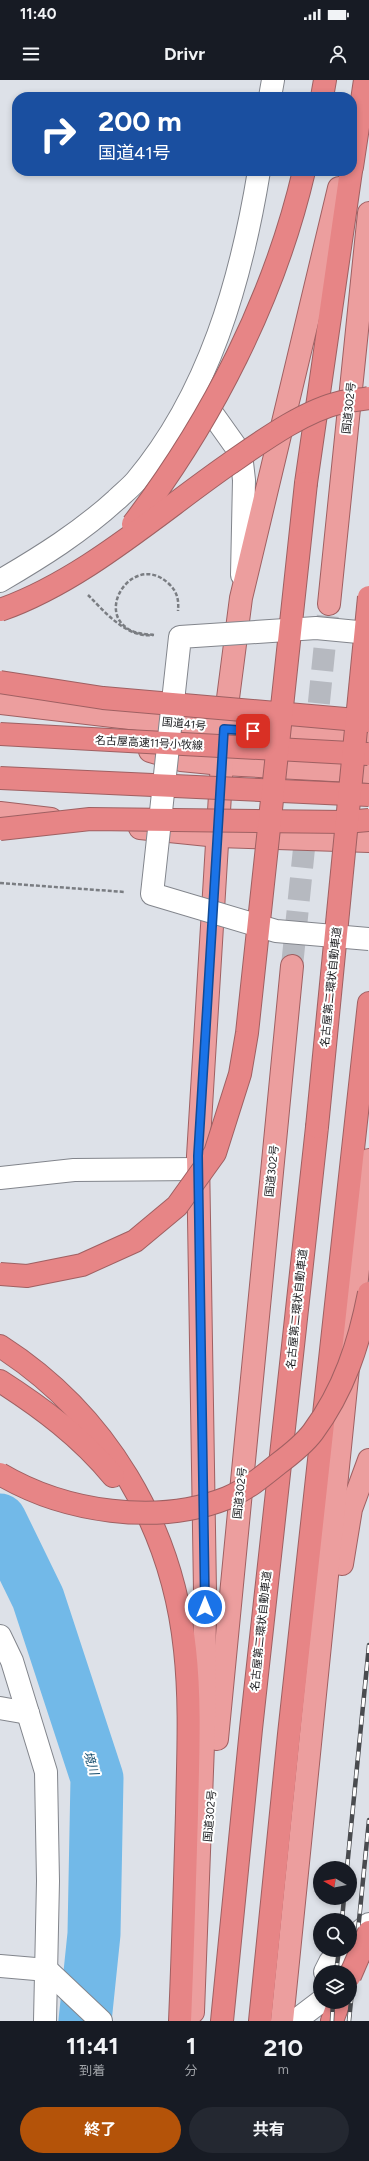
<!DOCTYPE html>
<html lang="ja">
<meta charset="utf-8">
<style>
body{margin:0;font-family:Figtree,"Noto Sans JP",sans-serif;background:#242831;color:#f1f3f6;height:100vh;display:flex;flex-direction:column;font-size:15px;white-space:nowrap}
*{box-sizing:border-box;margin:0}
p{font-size:13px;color:#9ea1a6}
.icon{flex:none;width:22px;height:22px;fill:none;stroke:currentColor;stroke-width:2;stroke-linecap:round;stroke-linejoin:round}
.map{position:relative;height:1941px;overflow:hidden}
.drawer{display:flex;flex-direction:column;background:#171b24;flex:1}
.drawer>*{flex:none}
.top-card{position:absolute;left:12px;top:12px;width:345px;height:84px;border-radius:16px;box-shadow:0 2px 6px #0003;background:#1a4fa0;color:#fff;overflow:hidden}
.needle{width:26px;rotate:279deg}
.controls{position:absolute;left:313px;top:1781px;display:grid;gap:8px}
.controls a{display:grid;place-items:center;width:44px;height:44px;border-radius:50%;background:#171b24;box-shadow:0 2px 6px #0003;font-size:20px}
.pin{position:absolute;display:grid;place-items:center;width:34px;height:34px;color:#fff;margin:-17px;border-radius:8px;box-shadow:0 2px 6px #0006}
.me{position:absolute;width:44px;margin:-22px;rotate:0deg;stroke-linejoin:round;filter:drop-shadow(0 0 3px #0008)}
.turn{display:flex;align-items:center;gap:14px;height:84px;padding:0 20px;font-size:18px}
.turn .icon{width:52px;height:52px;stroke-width:2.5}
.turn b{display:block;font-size:28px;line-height:34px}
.eta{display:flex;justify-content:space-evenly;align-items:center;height:68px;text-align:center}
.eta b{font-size:24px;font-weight:700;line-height:28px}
.action{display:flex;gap:8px;margin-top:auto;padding:8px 20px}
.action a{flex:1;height:46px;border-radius:24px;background:#b45309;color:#fff;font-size:16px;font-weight:700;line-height:46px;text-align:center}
.action a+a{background:#242831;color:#f1f3f6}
.status{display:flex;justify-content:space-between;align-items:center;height:28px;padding:0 20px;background:#171b24;direction:ltr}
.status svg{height:11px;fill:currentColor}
header{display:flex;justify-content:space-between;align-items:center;height:52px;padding:0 20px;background:#171b24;font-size:18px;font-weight:700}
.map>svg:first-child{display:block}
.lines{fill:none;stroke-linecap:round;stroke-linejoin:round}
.river{stroke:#72b9e8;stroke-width:53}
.trunk-tunnel{stroke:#b6b9c0;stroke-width:22;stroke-dasharray:22 11;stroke-linecap:butt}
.minor-casing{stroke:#82858c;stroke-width:24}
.trunk-casing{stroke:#9f6062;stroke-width:24}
.motorway-casing{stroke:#9f6062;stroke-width:24}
.path{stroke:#7a7d82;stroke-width:2.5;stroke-dasharray:4 2;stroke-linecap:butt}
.minor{stroke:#fff;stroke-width:22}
.trunk{stroke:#ec9e9e;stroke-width:22}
.motorway{stroke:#e78586;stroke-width:22}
.rail-casing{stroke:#494b4f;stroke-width:4.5}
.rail{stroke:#fff;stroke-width:3;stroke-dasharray:9;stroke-linecap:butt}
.pedestrian-bridge-casing{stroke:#82858c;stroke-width:24;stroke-linecap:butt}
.motorway-bridge-casing{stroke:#9f6062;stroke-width:24;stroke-linecap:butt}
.path-bridge{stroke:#7a7d82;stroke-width:2.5;stroke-dasharray:4 2;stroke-linecap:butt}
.pedestrian-bridge{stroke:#fff;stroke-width:22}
.motorway-bridge{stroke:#e78586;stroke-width:22}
.route-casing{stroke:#114b97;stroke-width:10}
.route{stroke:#1a73e8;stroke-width:7}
.labels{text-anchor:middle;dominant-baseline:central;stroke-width:4;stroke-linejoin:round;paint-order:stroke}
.street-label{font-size:11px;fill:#1a1b1e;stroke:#fff}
.water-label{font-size:12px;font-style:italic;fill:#164d6d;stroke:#fff}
</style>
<div class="status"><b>11:40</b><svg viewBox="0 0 49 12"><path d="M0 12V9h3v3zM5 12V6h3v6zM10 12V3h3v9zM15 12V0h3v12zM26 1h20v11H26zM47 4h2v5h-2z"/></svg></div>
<header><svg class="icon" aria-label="menu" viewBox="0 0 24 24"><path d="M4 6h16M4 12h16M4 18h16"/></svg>Drivr<svg class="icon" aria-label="person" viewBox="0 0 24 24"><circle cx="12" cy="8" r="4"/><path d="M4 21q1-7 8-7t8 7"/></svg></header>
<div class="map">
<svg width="369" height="1941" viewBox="0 0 369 1941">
<rect width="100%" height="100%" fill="#dde1e8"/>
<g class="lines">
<!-- river -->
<path class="river" d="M0 1440 38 1518 97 1698 94 1854 85 1941"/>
<!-- trunk-tunnel -->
<path class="trunk-tunnel" d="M292 886 329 524"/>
<!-- minor casing -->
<g class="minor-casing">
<g id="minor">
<path d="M270 17 273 0"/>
<path d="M199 315 241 374 244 400 242 495"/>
<path d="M0 501C41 477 81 452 116 420 122 414 130 408 136 401 209 314 241 201 259 91"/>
<path d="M0 1098 74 1090 199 1089"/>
<path d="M0 1556 12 1581 46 1692 48 1801 45 1941"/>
<path d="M0 1628 28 1633"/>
<path d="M350 1860 369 1844"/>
<path d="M0 1886 47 1890 101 1941"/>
<path d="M325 1892 330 1882 340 1870"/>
<path d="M295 1941 320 1922"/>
</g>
</g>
<!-- trunk casing -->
<g class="trunk-casing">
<g id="trunk">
<path d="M329 524 369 133"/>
<path d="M0 623 224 649 369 658"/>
<path d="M150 671 181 680 222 684 369 692"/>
<path d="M0 733 51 739"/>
<path d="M140 748 218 756 369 761"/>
<path d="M342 1484 351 1429 369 1380"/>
<path d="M217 1659 292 886"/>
<path d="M193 1932 204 1638 205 1511 198 1076 224 649 241 518 339 108"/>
<path d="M282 1941 369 1080"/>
</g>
</g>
<!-- motorway casing -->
<g class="motorway-casing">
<g id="motorway">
<path d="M322 17 325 0"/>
<path d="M352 87 365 0"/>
<path d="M306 403 351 91"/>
<path d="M0 1266C106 1334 172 1445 185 1570 191 1624 188 1679 187 1733 185 1802 183 1872 180 1941"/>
<path d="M0 1301C42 1328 81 1357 113 1396"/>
<path d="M222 1941 251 1649 317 1047"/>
<path d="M260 1941 289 1654 369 923"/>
<path d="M332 1941 339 1922"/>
</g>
</g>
<!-- path -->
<g class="path">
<path d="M88 515C105 532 126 558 153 555"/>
<path d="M0 803 125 812"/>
</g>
<!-- minor -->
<use href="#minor" class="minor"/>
<!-- trunk -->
<use href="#trunk" class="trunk"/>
<!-- motorway -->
<use href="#motorway" class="motorway"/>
<!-- rail casing -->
<g class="rail-casing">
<g id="rail">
<path d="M347 1788 369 1565"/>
<path d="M342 1840 344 1818"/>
<path d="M336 1892 339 1870"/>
<path d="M332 1941 333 1922"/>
<path d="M349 1941 369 1740"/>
</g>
</g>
<!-- rail -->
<use href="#rail" class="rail"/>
<!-- pedestrian-bridge casing -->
<g class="pedestrian-bridge-casing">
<path id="pedestrian-bridge" d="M369 553 316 548 180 557 152 814 276 851 369 859"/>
</g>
<!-- motorway-bridge casing -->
<g class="motorway-bridge-casing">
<g id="motorway-bridge">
<path d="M133 444C212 340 274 219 304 91"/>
<path d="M0 530C83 501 157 434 229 384 261 362 303 331 342 322 351 320 360 320 369 318"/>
<path d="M0 602 103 618 369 641"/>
<path d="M0 654 368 674"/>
<path d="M0 698 369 715"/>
<path d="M0 749 90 739 346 742 369 740"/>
<path d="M317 1047 369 517"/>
<path d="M0 1194 27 1196 82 1185 135 1161 177 1126 215 1073 240 994 247 953 306 403"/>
<path d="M0 1394C64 1432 157 1446 227 1418 246 1410 262 1397 278 1384 290 1375 304 1364 313 1352 344 1310 359 1264 369 1213"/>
<path d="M350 1896 369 1852"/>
</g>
</g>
<!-- path-bridge -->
<path class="path-bridge" d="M154 555C146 554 137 554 130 550 94 531 134 472 168 503 177 511 179 519 178 531"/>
<!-- pedestrian-bridge -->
<use href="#pedestrian-bridge" class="pedestrian-bridge"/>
<!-- motorway-bridge -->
<use href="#motorway-bridge" class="motorway-bridge"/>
</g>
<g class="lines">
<!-- route casing -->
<g class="route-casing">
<path id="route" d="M205 1527 198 1076 224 649 253 651"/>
</g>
<!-- route -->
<use href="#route" class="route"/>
</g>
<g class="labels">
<!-- street labels -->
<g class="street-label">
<text transform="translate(349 328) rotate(-84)">国道302号</text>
<text transform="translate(184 644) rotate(6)">国道41号</text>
<text transform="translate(149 663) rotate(3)">名古屋高速11号小牧線</text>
<text transform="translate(331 907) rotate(-84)">名古屋第二環状自動車道</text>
<text transform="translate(272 1091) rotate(-84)">国道302号</text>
<text transform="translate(297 1229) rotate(-84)">名古屋第二環状自動車道</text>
<text transform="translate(240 1413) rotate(-84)">国道302号</text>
<text transform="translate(261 1551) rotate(-84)">名古屋第二環状自動車道</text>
<text transform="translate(210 1736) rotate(-85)">国道302号</text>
</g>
<!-- water labels -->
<g class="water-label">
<text transform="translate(91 1683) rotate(73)">境川</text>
</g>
</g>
</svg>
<div class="controls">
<a><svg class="needle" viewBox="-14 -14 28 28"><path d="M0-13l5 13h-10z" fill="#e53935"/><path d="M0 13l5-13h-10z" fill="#9ea1a6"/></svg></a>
<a><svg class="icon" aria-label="search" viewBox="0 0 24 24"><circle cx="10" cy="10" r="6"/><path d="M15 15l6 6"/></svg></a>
<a><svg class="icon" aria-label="layers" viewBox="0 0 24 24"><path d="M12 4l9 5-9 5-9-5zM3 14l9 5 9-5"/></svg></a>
</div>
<div class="pin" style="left:253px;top:651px;background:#d93025"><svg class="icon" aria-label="arrive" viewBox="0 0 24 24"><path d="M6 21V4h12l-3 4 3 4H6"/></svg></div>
<svg class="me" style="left:205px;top:1527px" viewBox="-20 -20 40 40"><circle r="17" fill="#1a73e8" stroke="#fff" stroke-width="3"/><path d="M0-11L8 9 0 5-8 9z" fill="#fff"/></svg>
<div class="top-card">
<div class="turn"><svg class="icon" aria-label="right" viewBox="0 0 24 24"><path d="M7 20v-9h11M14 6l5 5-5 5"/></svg><div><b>200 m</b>国道41号</div></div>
</div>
</div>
<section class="drawer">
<div class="eta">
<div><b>11:41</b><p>到着</p></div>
<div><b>1</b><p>分</p></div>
<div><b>210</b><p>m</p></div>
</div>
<div class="action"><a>終了</a><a>共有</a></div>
</section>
